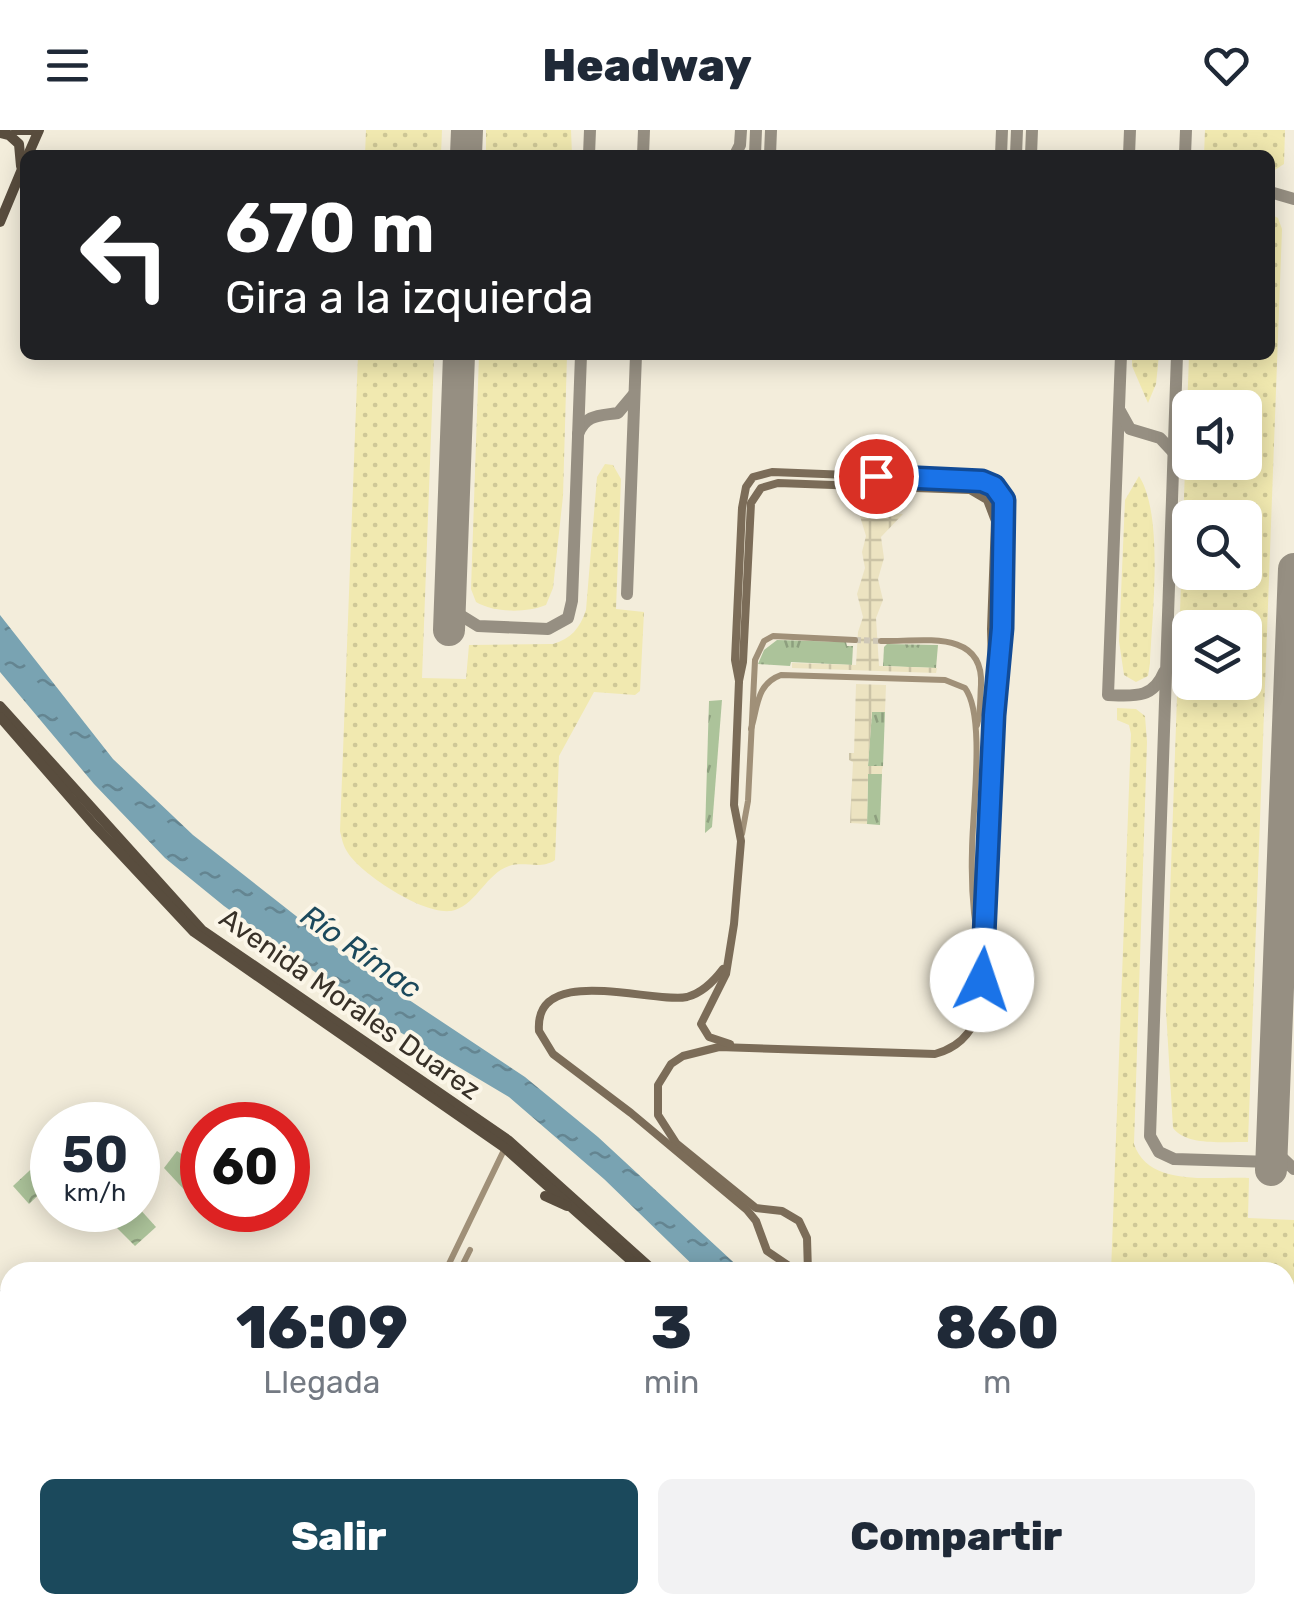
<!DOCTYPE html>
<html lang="es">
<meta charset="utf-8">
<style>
body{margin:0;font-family:Rubik,sans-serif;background:#f2f2f3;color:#1f2937;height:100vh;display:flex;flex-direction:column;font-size:38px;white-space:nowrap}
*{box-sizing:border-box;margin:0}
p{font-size:32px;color:#747a83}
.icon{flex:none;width:55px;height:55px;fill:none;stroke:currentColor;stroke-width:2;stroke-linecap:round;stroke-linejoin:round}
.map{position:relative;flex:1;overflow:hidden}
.panel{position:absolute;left:0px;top:1132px;width:1295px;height:352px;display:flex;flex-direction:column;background:#fff;border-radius:30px 30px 0 0;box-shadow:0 5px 25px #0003}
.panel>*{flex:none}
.banner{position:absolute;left:20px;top:20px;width:1255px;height:210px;border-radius:15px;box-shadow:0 5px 25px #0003;background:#202124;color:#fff;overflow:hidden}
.tools{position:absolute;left:1172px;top:260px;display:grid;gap:20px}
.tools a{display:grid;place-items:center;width:90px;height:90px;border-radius:15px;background:#fff;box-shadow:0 5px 25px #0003;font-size:50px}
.speed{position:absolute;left:30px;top:972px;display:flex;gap:20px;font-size:50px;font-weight:700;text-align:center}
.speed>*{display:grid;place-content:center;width:130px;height:130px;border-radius:50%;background:#fff;box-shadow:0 5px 25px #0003;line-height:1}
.speed small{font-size:25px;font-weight:400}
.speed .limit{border:15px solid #d22;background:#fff;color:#111}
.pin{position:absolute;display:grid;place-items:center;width:85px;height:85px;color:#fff;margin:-42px;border:5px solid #fff;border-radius:50%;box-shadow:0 2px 10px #0007}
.me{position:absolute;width:110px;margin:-55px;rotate:4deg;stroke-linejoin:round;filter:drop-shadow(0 0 8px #0008)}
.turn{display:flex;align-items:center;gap:35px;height:210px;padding:0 40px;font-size:45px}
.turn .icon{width:130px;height:130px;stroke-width:2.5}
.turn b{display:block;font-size:70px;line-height:85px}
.eta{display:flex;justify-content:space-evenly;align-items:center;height:170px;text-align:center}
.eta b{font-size:60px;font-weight:800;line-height:70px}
.button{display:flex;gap:20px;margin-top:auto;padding:20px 40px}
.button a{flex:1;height:115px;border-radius:15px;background:#1b495c;color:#fff;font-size:40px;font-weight:800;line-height:115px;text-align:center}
.button a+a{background:#f2f2f3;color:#1f2937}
header{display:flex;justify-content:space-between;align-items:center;height:130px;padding:0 40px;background:#fff;font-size:45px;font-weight:800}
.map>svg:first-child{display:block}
.grass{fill:url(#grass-tufts)}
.sand{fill:url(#sand-dots);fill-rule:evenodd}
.park{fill:url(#park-crowns)}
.pitch{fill:#acc39a}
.plaza{fill:url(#plaza-grid)}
.water{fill:url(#water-ripples)}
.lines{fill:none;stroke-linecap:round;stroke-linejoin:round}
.taxiway{stroke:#968f82;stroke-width:12}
.runway{stroke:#968f82;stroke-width:32}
.secondary-tunnel{stroke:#cec7b7;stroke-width:6;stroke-dasharray:6 3;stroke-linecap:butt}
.secondary{stroke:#a09078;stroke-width:6}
.primary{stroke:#7b6c58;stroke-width:8}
.highway{stroke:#594d3e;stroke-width:10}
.rail{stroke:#383128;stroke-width:2.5;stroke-dasharray:2.5 8;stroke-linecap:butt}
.route-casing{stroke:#114b97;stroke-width:25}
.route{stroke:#1a73e8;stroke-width:18}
.labels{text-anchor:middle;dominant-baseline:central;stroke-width:8;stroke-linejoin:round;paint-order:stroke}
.street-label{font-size:28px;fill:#383128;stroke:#fbf6e8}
.water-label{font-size:30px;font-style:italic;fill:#1b495c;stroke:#fbf6e8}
</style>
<header><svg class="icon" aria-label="menu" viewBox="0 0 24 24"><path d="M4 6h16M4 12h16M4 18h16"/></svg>Headway<svg class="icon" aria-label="heart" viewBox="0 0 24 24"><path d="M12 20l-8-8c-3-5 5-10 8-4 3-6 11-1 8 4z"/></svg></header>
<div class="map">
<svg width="1294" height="1484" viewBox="0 0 1294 1484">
<defs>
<pattern id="grass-tufts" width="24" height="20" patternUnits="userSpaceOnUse" patternTransform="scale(2.5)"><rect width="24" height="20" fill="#acc39a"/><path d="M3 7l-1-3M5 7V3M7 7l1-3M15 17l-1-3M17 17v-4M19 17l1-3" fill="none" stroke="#8d9f7e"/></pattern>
<pattern id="sand-dots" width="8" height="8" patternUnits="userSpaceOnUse" patternTransform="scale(2.5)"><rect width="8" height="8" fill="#f1e9b0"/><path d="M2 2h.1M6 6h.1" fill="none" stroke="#cfc897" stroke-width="1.8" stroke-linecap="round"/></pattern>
<pattern id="park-crowns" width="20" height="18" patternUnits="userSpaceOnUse" patternTransform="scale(2.5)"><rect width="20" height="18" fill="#acc39a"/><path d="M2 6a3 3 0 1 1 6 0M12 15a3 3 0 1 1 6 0" fill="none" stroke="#8d9f7e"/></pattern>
<pattern id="plaza-grid" width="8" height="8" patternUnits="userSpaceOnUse" patternTransform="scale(2.5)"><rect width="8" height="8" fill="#ece3c1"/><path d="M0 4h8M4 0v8" fill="none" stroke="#cbc3a6"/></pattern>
<pattern id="water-ripples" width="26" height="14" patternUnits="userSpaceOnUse" patternTransform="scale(2.5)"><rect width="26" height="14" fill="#79a3b2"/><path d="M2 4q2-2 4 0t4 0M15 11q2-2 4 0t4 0" fill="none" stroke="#648591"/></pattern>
</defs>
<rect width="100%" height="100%" fill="#f3eddb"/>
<!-- grass -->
<g class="grass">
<path d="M777 510 846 512 847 516H853L852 535 791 532 790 536 758 534 764 520Z"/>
<path d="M887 514 938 515 936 538 883 536 884 517Z"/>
<path d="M722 570 712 697 705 703 709 571Z"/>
<path d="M872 581 885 582 883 636H868Z"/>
<path d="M868 644H882L880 695 867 694Z"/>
</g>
<!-- sand -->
<g class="sand">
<path d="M366 0H442L441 25H365Z"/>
<path d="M486 0H571L572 25H486Z"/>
<path d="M1205 0H1285L1284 34 1270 43V25H1204Z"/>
<path d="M1270 84 1278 88 1282 99 1248 1012C1226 1011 1188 1017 1173 998L1166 880 1189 225H1270ZM1190 278H1245V332H1190ZM1190 388H1245V442H1190ZM1190 498H1245V552H1190Z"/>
<path d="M358 225H434L422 548 466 549 469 515 553 514C571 509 580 498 586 480L597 347 605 334 613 335 621 349 616 479 644 482 640 561 635 565 594 562 559 626 555 730C541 740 525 731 509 736 486 744 478 772 455 780 429 789 362 745 348 723 343 716 342 709 340 701Z"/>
<path d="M479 225H567L563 366 553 458 546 475C526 483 495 483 476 472L471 459Z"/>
<path d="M1132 225H1159L1156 254 1148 273 1132 236Z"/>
<path d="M1139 346C1164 385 1152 485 1150 533L1148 546 1136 552 1124 545 1119 511 1125 370Z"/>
<path d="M1117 578 1136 579 1145 586 1147 612 1134 1014C1149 1058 1211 1046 1249 1048L1248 1088 1294 1090V1442L1285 1439V1142H1111L1131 604 1129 595 1117 590Z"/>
</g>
<!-- park -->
<g class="park">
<path d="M43 1028 52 1039V1052L29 1074 13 1056Z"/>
<path d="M138 1077 156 1097 135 1116 115 1096Z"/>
</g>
<!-- pitch -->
<path class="pitch" d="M177 1021 202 1038V1079L164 1038Z"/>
<!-- plaza -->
<g class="plaza">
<path d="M855 372 889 373V383L903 384 881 407 884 428 878 449 883 470 876 488 879 536 937 538 936 543 792 538V533L856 535 858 502 863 487 857 464 865 438 862 422 866 406 859 383 855 382Z"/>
<path d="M856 554 886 555 885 582H872L868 636H883L882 640V644H868L867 694 850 693 853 632 849 630V623H854Z"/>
</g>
<!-- water -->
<g class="water">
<path d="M0 485 113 629 193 705 370 844 525 947 598 1007 744 1142H700L604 1049 509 967 388 895 224 776 165 728 94 654 0 542Z"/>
<path d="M1202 1475H1285L1294 1478V1484H1224Z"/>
</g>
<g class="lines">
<!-- taxiway -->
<g class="taxiway">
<path d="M589 25 590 0"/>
<path d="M643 25 644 0"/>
<path d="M735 25 740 15 741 0"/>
<path d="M755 25 756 0"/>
<path d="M770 25 771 0"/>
<path d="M1001 25 1002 0"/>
<path d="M1016 25 1017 0"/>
<path d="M1031 25 1032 0"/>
<path d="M1129 25 1130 0"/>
<path d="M1185 25 1186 0"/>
<path d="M1270 62 1294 69"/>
<path d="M1121 225 1108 565C1134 566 1153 569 1164 542"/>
<path d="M1177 225 1150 1006 1159 1022 1174 1029 1272 1032"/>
<path d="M1120 281 1130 299 1160 308 1174 323"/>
<path d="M578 304C586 284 599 286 618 283L634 264"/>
<path d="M450 461 457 483 478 496 548 499 568 488 572 471 581 225"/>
<path d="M627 464 636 225"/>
<path d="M1292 490 1294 480"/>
<path d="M1272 1002 1278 1024 1294 1039"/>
</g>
<!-- runway -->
<g class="runway">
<path d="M466 25 467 0"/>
<path d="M449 500 459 225"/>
<path d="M1271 1040 1294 439"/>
</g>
<!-- secondary-tunnel -->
<path class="secondary-tunnel" d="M855 510 881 511"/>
<!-- secondary -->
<g class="secondary">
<path d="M881 511C921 512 984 498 981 555 980 569 981 582 977 595"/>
<path d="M751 599C758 577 756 554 781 545L945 550 965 558C986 586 972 683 972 721 971 755 973 791 981 824"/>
<path d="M742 704 748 671 755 530 764 511 773 506 855 510"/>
<path d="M445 1142 504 1020"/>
<path d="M459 1142 470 1120"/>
<path d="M297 1484 300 1475"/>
<path d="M309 1484 313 1475"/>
</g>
<!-- primary -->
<g class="primary">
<path d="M739 551 735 530 742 378 746 357 753 347 772 342 977 350 989 353 1002 365 1005 384 1002 498 994 585 982 865C978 895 965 916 935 924L719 917 683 926 671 934 658 955V985L676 1013 756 1078 782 1081 799 1091 807 1108 808 1142"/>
<path d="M723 839C714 851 702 863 687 867 651 874 534 832 539 901L553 924 631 983 747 1080 756 1091 767 1121 798 1142"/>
<path d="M730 914 709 907 701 894 726 844 734 794 741 711 734 675 739 551 743 532 751 373 761 358 778 353 970 360 987 370 995 391 991 499 993 568"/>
</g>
<!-- highway -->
<g class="highway">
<path d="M16 0H34"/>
<path d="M0 3 9 5 19 14 21 36"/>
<path d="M28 25 39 0"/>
<path d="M0 92 25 32"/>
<path d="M0 576 202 800 508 1010 655 1142"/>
<path d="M0 587 94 695 194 802 505 1018 644 1142"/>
<path d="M545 1066 567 1076"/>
<path d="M1124 1475 1148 1484"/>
<path d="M1143 1475 1168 1484"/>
</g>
<!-- rail -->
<g class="rail">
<path d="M0 1161 10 1169"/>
<path d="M398 1475 409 1484"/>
</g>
</g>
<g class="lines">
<!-- route casing -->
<g class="route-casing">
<path id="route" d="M876 346 982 351 994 356 1004 370 1002 498 994 585 982 850"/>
</g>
<!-- route -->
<use href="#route" class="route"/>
</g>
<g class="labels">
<!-- street labels -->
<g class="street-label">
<text transform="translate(350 874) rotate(35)">Avenida Morales Duarez</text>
</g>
<!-- water labels -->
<g class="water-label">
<text transform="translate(361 822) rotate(35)">Río Rímac</text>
</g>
</g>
</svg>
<div class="tools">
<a><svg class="icon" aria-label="sound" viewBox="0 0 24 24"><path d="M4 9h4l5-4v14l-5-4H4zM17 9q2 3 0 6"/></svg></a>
<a><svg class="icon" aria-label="search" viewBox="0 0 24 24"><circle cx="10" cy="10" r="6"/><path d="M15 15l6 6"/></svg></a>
<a><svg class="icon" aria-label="layers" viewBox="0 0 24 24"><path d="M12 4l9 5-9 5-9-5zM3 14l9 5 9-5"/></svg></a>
</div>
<div class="speed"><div>50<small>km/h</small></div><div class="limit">60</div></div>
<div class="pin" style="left:876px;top:346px;background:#d93025"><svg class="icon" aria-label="arrive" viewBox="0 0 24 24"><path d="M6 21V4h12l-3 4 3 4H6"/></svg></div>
<svg class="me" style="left:982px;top:850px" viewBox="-20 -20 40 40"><circle r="19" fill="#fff"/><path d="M0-13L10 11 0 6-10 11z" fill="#1a73e8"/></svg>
<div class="banner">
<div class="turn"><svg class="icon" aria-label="left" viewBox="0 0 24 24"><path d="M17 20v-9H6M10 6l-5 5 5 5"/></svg><div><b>670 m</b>Gira a la izquierda</div></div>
</div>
<section class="panel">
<div class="eta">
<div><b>16:09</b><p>Llegada</p></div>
<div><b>3</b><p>min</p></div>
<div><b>860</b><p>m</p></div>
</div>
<div class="button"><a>Salir</a><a>Compartir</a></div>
</section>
</div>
